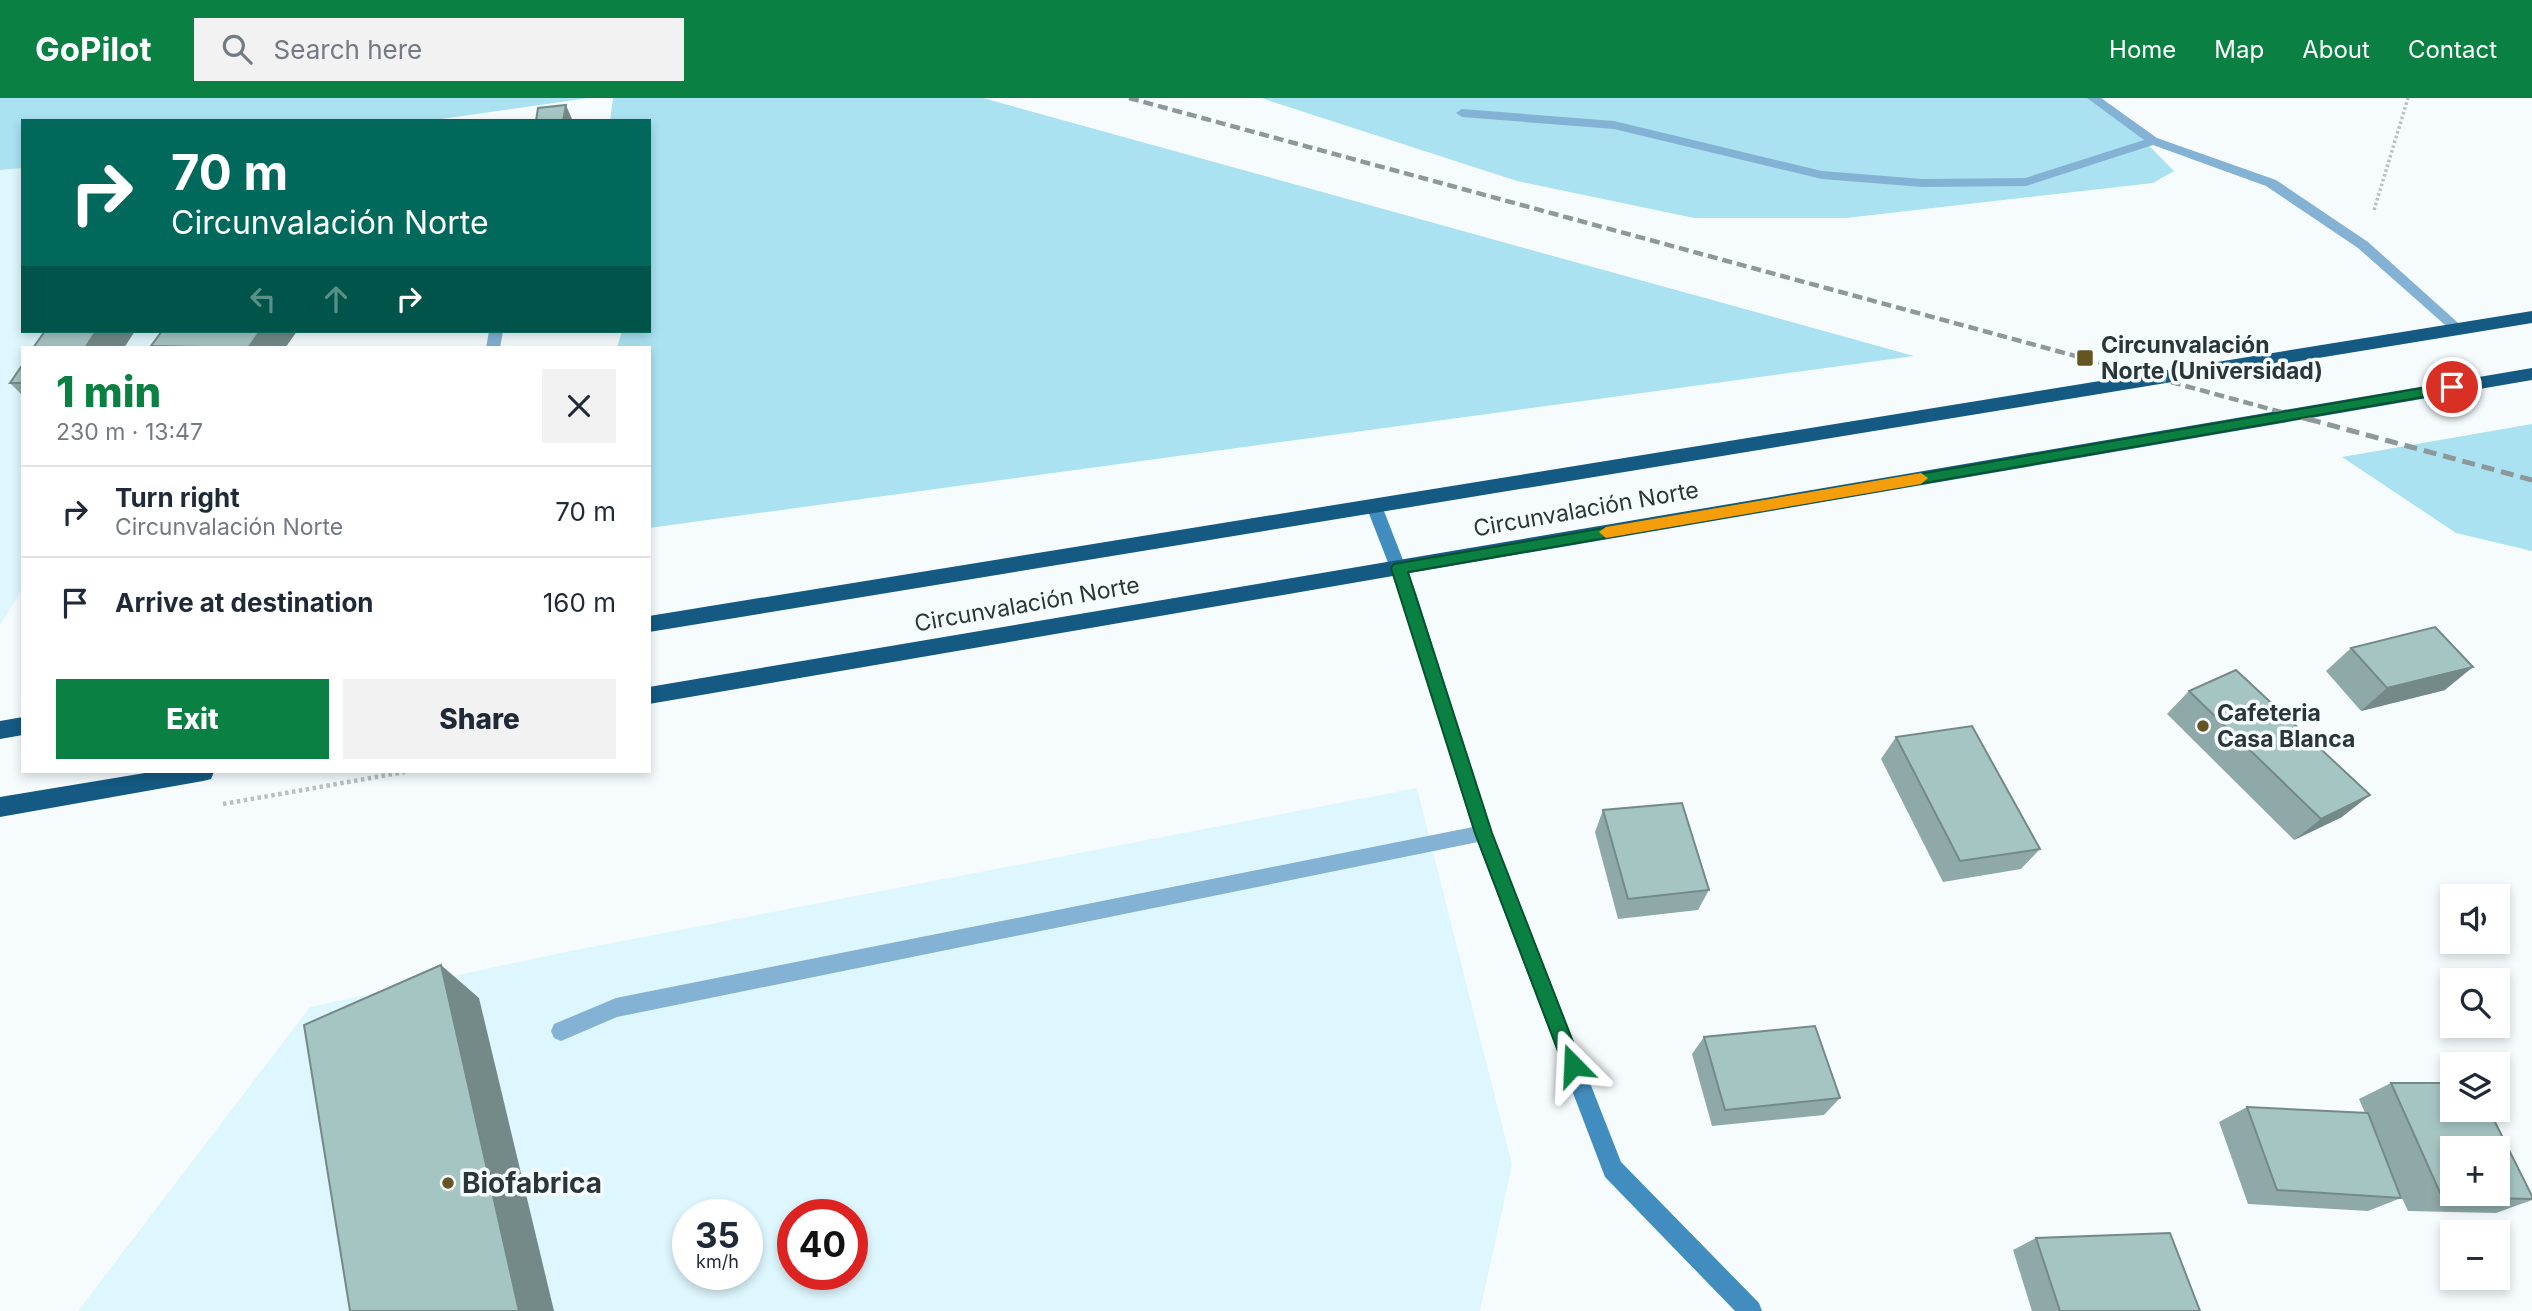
<!DOCTYPE html>
<meta charset="utf-8">
<style>
body{margin:0;font-family:Inter,sans-serif;background:#f2f2f3;color:#1f2937;height:100vh;display:flex;flex-direction:column;font-size:26px;white-space:nowrap}
*{box-sizing:border-box;margin:0}
p{font-size:23px;color:#747a83}
.icon{flex:none;width:38px;height:38px;fill:none;stroke:currentColor;stroke-width:2;stroke-linecap:round;stroke-linejoin:round}
.map{position:relative;flex:1;overflow:hidden}
.panel{position:absolute;left:21px;top:248px;width:630px;height:427px;display:flex;flex-direction:column;background:#fff;border-radius:0px;box-shadow:0 4px 10px #0003}
.panel>*{flex:none}
.guide{position:absolute;left:21px;top:21px;width:630px;height:214px;border-radius:0px;box-shadow:0 4px 10px #0003;background:#00695c;color:#fff;overflow:hidden}
.fabs{position:absolute;left:2440px;top:786px;display:grid;gap:14px}
.fabs a{display:grid;place-items:center;width:70px;height:70px;border-radius:0px;background:#fff;box-shadow:0 4px 10px #0003;font-size:35px}
.speed{position:absolute;left:672px;top:1101px;display:flex;gap:14px;font-size:35px;font-weight:700;text-align:center}
.speed>*{display:grid;place-content:center;width:91px;height:91px;border-radius:50%;background:#fff;box-shadow:0 4px 10px #0003;line-height:1}
.speed small{font-size:18px;font-weight:400}
.speed .limit{border:10px solid #d22;background:#fff;color:#111}
.pin{position:absolute;display:grid;place-items:center;width:60px;height:60px;color:#fff;margin:-30px;border:4px solid #fff;border-radius:50%;box-shadow:0 2px 7px #0007}
.me{position:absolute;width:77px;margin:-38px;rotate:339deg;stroke-linejoin:round;filter:drop-shadow(0 0 5px #0008)}
.turn{display:flex;align-items:center;gap:24px;height:147px;padding:0 35px;font-size:32px}
.turn .icon{width:91px;height:91px;stroke-width:2.5}
.turn b{display:block;font-size:49px;line-height:60px}
.lanes{display:flex;align-items:center;height:66px;padding:0 35px;background:#0003;justify-content:center;gap:35px;direction:ltr}
.lanes .off{opacity:.35}
.round{display:grid;place-items:center;flex:none;width:74px;height:74px;border-radius:0px;background:#f2f2f3}
.summary{display:flex;align-items:center;justify-content:space-between;height:119px;padding:0 35px}
h1{font-size:42px;font-weight:800;line-height:52px;color:#0b8043}
.action{display:flex;gap:14px;margin-top:auto;padding:14px 35px}
.action a{flex:1;height:80px;border-radius:0px;background:#0b8043;color:#fff;font-size:28px;font-weight:800;line-height:80px;text-align:center}
.action a+a{background:#f2f2f3;color:#1f2937}
ul{padding:0;list-style:none}
li{display:flex;align-items:center;gap:21px;height:91px;padding:0 35px;border-top:2px solid #e0e1e3}
li div{flex:1}
li b{display:block;font-size:26px}
li em{font-style:normal}
header{display:flex;align-items:center;gap:42px;box-sizing:border-box;height:98px;padding:0 35px;background:#0b8043;color:#fff}
header strong{font-size:33px}
nav{display:flex;gap:38px;margin-inline-start:auto;font-size:24px}
.search{width:490px;height:63px;background:#f2f2f3;display:flex;align-items:center;gap:18px;box-sizing:border-box;padding:0 24px;border-radius:0px;color:#747a83;font-size:26px}
.map>svg:first-child{display:block}
.built{fill:#def6fd;fill-rule:evenodd}
.green{fill:#aae2f1}
.lines{fill:none;stroke-linecap:round;stroke-linejoin:round}
.path-far1{stroke:#b8c0c2;stroke-width:3.5;stroke-dasharray:2.5 2.5;stroke-linecap:butt}
.path{stroke:#b8c0c2;stroke-width:4.5;stroke-dasharray:3.5 3.5;stroke-linecap:butt}
.lane{fill:#83b2d4;fill-rule:evenodd}
.secondary{fill:#428dbf;fill-rule:evenodd}
.highway{fill:#145a82;fill-rule:evenodd}
.rail-far1{stroke:#8e9799;stroke-width:4.5;stroke-dasharray:10 5;stroke-linecap:butt}
.rail{stroke:#8e9799;stroke-width:5;stroke-dasharray:13 7;stroke-linecap:butt}
.wall{fill:#8ea9a8}
.shaded-wall{fill:#748a88}
.building{fill:#a5c5c3;stroke:#748a88;stroke-width:2;fill-rule:evenodd}
.route{fill:#0b8043;stroke:#07532c;stroke-width:2}
.slow{fill:#f59e0b}
.poi-dot{fill:#655523;stroke:#f6fcfe;stroke-width:2.5}
.labels{text-anchor:middle;dominant-baseline:central;stroke-width:7;stroke-linejoin:round;paint-order:stroke}
.poi-label{font-size:23px;font-weight:bold;fill:#2a3639;stroke:#f6fcfe;text-anchor:start}
.street-label{font-size:23px;fill:#2a3639;stroke:#f6fcfe}
.near-poi-label{font-size:28px;font-weight:bold;fill:#2a3639;stroke:#f6fcfe;text-anchor:start}
</style>
<header>
<strong>GoPilot</strong>
<div class="search"><svg class="icon" aria-label="search" viewBox="0 0 24 24"><circle cx="10" cy="10" r="6"/><path d="M15 15l6 6"/></svg>Search here</div>
<nav><a>Home</a><a>Map</a><a>About</a><a>Contact</a></nav>
</header>
<div class="map">
<svg width="2532" height="1213" viewBox="0 0 2532 1213">
<rect width="100%" height="100%" fill="#f6fcfe"/>
<!-- built -->
<g class="built">
<path d="M23 70V233H181L171 250H23V490L0 527V72Z"/>
<path d="M1417 690 1512 1067 1480 1213H78L310 909 565 854ZM688 1116H747V1176H688ZM793 1116H852V1176H793Z"/>
</g>
<!-- green -->
<g class="green">
<path d="M0 0H589L427 23H23V70L0 72Z"/>
<path d="M613 0H983L1914 258 649 430V250H617L622 233H649V23H610Z"/>
<path d="M1261 0H2102L2174 73 2153 85 1846 120H1694L1517 83Z"/>
<path d="M2532 326V453L2456 435 2342 359Z"/>
</g>
<g class="lines">
<!-- path-far1 -->
<path class="path-far1" d="M2374 112 2408 0"/>
<!-- path -->
<path class="path" d="M223 706 405 674"/>
<!-- lane -->
<g class="lane">
<path d="M2087 0H2101L2157 40 2276 82 2368 144 2465 231 2458 236 2453 234 2358 150 2266 88 2153 47 2026 88 1922 89 1822 81 1614 31 1462 19 1456 15 1462 11 1614 23 1822 73 1922 81 2025 80 2144 42Z"/>
<path d="M489 233H503L500 250H486Z"/>
<path d="M1483 727 1490 729 1492 735 1490 741 1483 743 617 919 561 943 554 940 551 933 554 926 616 900Z"/>
</g>
<!-- secondary -->
<path class="secondary" d="M1374 402 1382 408 1417 498 1492 735 1621 1064 1759 1205 1762 1213H1735L1605 1079 1474 735 1401 498 1366 408Z"/>
<!-- highway -->
<g class="highway">
<path d="M2532 213V225L649 534V518Z"/>
<path d="M2532 270V282L649 606V589Z"/>
<path d="M23 619V637L0 641V623Z"/>
<path d="M151 674H214L211 681 203 683 0 719V699Z"/>
</g>
<!-- rail-far1 -->
<path class="rail-far1" d="M1129 0 2314 323"/>
<!-- rail -->
<path class="rail" d="M2308 321 2532 382"/>
</g>
<!-- wall -->
<g class="wall">
<path d="M297 233 285 250H153L151 248Z"/>
<path d="M23 266V298L10 285Z"/>
<path d="M2351 550 2445 592 2361 613 2326 573Z"/>
<path d="M2189 593 2342 719 2294 742 2167 616Z"/>
<path d="M1896 639 2040 751 2021 771 1943 784 1881 661Z"/>
<path d="M1603 712 1709 792 1698 812 1618 821 1595 734Z"/>
<path d="M1704 939 1840 1000 1824 1017 1712 1028 1692 956Z"/>
<path d="M2391 985 2532 1098V1102L2496 1115 2408 1113 2396 1087 2401 1100 2368 1113 2248 1106 2219 1024 2247 1009 2365 1015 2359 1001Z"/>
<path d="M2036 1140 2200 1213H2032L2013 1152Z"/>
</g>
<!-- shaded-wall -->
<g class="shaded-wall">
<path d="M566 7 572 21 571 23H563Z"/>
<path d="M96 233H135L124 250H85Z"/>
<path d="M260 233H297L285 250H248Z"/>
<path d="M2473 569 2445 592 2361 613 2387 590Z"/>
<path d="M2370 697 2342 719 2294 742 2321 721Z"/>
<path d="M441 867 479 900 554 1213H519Z"/>
</g>
<!-- building -->
<g class="building">
<path d="M566 7 563 23H536L538 10Z"/>
<path d="M45 233H96L85 250H33Z"/>
<path d="M162 233H260L248 250 151 248Z"/>
<path d="M23 266V285H10Z"/>
<path d="M2435 529 2473 569 2387 590 2351 550Z"/>
<path d="M2236 572 2370 697 2321 721 2189 593Z"/>
<path d="M1972 628 2040 751 1960 763 1896 639Z"/>
<path d="M1682 705 1709 792 1628 801 1603 712Z"/>
<path d="M441 867 519 1213H350L304 927Z"/>
<path d="M1815 928 1840 1000 1725 1012 1704 939Z"/>
<path d="M2391 985H2452V1012H2489L2532 1098V1101L2442 1099ZM2452 1050H2497V1096H2452Z"/>
<path d="M2247 1009 2368 1015 2401 1100 2277 1092Z"/>
<path d="M2170 1135 2200 1213H2060L2036 1140Z"/>
</g>
<!-- route -->
<path class="route" d="M2452 285 2459 289 2457 293 1408 474 1492 735 1582 967 1580 974 1573 976 1566 974 1475 735 1391 470 1394 466Z"/>
<!-- slow -->
<path class="slow" d="M1921 375 1928 380 1921 386 1606 440 1599 434 1606 429Z"/>
<!-- markers -->
<g class="poi-dot">
<rect x="2076" y="251" width="18" height="18" rx="3.5"/>
<circle cx="2203" cy="628" r="7"/>
<circle cx="448" cy="1085" r="7"/>
</g>
<g class="labels">
<!-- poi labels -->
<g class="poi-label">
<text x="2101" y="247">Circunvalación<tspan x="2101" dy="26">Norte (Universidad)</tspan></text>
<text x="2217" y="615">Cafeteria<tspan x="2217" dy="26">Casa Blanca</tspan></text>
</g>
<!-- street labels -->
<g class="street-label">
<text transform="translate(1586 411) rotate(-10)">Circunvalación Norte</text>
<text transform="translate(1027 506) rotate(-10)">Circunvalación Norte</text>
</g>
<!-- near-poi labels -->
<g class="near-poi-label">
<text x="462" y="1085">Biofabrica</text>
</g>
</g>
</svg>
<div class="fabs">
<a><svg class="icon" aria-label="sound" viewBox="0 0 24 24"><path d="M4 9h4l5-4v14l-5-4H4zM17 9q2 3 0 6"/></svg></a>
<a><svg class="icon" aria-label="search" viewBox="0 0 24 24"><circle cx="10" cy="10" r="6"/><path d="M15 15l6 6"/></svg></a>
<a><svg class="icon" aria-label="layers" viewBox="0 0 24 24"><path d="M12 4l9 5-9 5-9-5zM3 14l9 5 9-5"/></svg></a>
<a>+</a>
<a>−</a>
</div>
<div class="speed"><div>35<small>km/h</small></div><div class="limit">40</div></div>
<div class="pin" style="left:2452px;top:289px;background:#d93025"><svg class="icon" aria-label="arrive" viewBox="0 0 24 24"><path d="M6 21V4h12l-3 4 3 4H6"/></svg></div>
<svg class="me" style="left:1573px;top:967px" viewBox="-20 -20 40 40"><path d="M0-17L14 15 0 8-14 15z" fill="#0b8043" stroke="#fff" stroke-width="4"/></svg>
<div class="guide">
<div class="turn"><svg class="icon" aria-label="right" viewBox="0 0 24 24"><path d="M7 20v-9h11M14 6l5 5-5 5"/></svg><div><b>70 m</b>Circunvalación Norte</div></div>
<div class="lanes"><svg class="icon off" aria-label="left" viewBox="0 0 24 24"><path d="M17 20v-9H6M10 6l-5 5 5 5"/></svg><svg class="icon off" aria-label="ahead" viewBox="0 0 24 24"><path d="M12 20V5M6 11l6-6 6 6"/></svg><svg class="icon" aria-label="right" viewBox="0 0 24 24"><path d="M7 20v-9h11M14 6l5 5-5 5"/></svg></div>
</div>
<section class="panel">
<div class="summary"><div><h1>1 min</h1><p>230 m · 13:47</p></div><a class="round"><svg class="icon" aria-label="close" viewBox="0 0 24 24"><path d="M6 6l12 12M18 6L6 18"/></svg></a></div>
<ul>
<li><svg class="icon" aria-label="right" viewBox="0 0 24 24"><path d="M7 20v-9h11M14 6l5 5-5 5"/></svg><div><b>Turn right</b><p>Circunvalación Norte</p></div><em>70 m</em></li>
<li><svg class="icon" aria-label="arrive" viewBox="0 0 24 24"><path d="M6 21V4h12l-3 4 3 4H6"/></svg><div><b>Arrive at destination</b></div><em>160 m</em></li>
</ul>
<div class="action"><a>Exit</a><a>Share</a></div>
</section>
</div>
